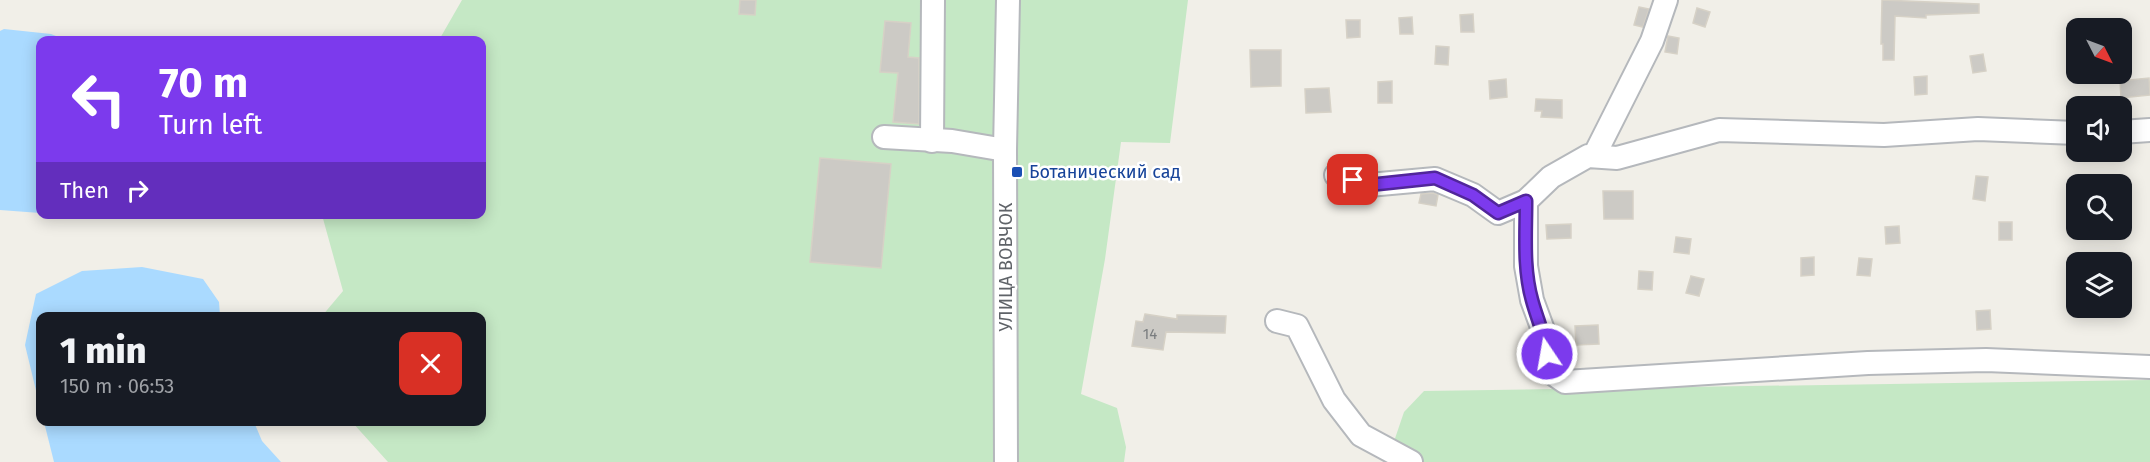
<!DOCTYPE html>
<meta charset="utf-8">
<style>
body{margin:0;font-family:"Fira Sans",sans-serif;background:#242831;color:#f1f3f6;height:100vh;display:flex;flex-direction:column;font-size:22px;white-space:nowrap}
*{box-sizing:border-box;margin:0}
p{font-size:20px;color:#9ea1a6}
.icon{flex:none;width:33px;height:33px;fill:none;stroke:currentColor;stroke-width:2;stroke-linecap:round;stroke-linejoin:round}
.map{position:relative;flex:1;overflow:hidden}
.side{position:absolute;left:36px;top:312px;width:450px;height:114px;display:flex;flex-direction:column;background:#171b24;border-radius:12px;box-shadow:0 3px 15px #0003}
.side>*{flex:none}
.banner{position:absolute;left:36px;top:36px;width:450px;height:183px;border-radius:12px;box-shadow:0 3px 15px #0003;background:#7c3aed;color:#fff;overflow:hidden}
.needle{width:39px;rotate:132deg}
.tools{position:absolute;left:2066px;top:18px;display:grid;gap:12px}
.tools a{display:grid;place-items:center;width:66px;height:66px;border-radius:12px;background:#171b24;box-shadow:0 3px 15px #0003;font-size:30px}
.pin{position:absolute;display:grid;place-items:center;width:51px;height:51px;color:#fff;margin:-26px;border-radius:12px;box-shadow:0 3px 9px #0006}
.me{position:absolute;width:66px;margin:-33px;rotate:348deg;stroke-linejoin:round;filter:drop-shadow(0 0 4px #0008)}
.turn{display:flex;align-items:center;gap:21px;height:126px;padding:0 24px;font-size:27px}
.turn .icon{width:78px;height:78px;stroke-width:2.5}
.turn b{display:block;font-size:42px;line-height:51px}
.then{display:flex;align-items:center;height:57px;padding:0 24px;background:#0003;gap:12px;font-size:22px}
.round{display:grid;place-items:center;flex:none;width:63px;height:63px;border-radius:12px;background:#242831}
.overview{display:flex;align-items:center;justify-content:space-between;height:102px;padding:0 24px}
h1{font-size:36px;font-weight:800;line-height:45px}
.map>svg:first-child{display:block}
.green{fill:#c5e8c5}
.water{fill:#aadaff}
.building{fill:#cccac5;stroke:#d6d1c6;stroke-width:1.5}
.lines{fill:none;stroke-linecap:round;stroke-linejoin:round}
.minor-casing{stroke:#b5b8bc;stroke-width:26}
.minor{stroke:#fff;stroke-width:22}
.route-casing{stroke:#51269a;stroke-width:15}
.route{stroke:#7c3aed;stroke-width:10}
.transit-dot{fill:#1a4fb4;stroke:#fff;stroke-width:2}
.labels{text-anchor:middle;dominant-baseline:central;stroke-width:5;stroke-linejoin:round;paint-order:stroke}
.number-label{font-size:15px;fill:#7a7d7f}
.transit-label{font-size:18px;fill:#164399;stroke:#fff;text-anchor:start}
.street-label{font-size:18px;fill:#5f6368;stroke:#fff}
</style>
<div class="map">
<svg width="2150" height="462" viewBox="0 0 2150 462">
<rect width="100%" height="100%" fill="#f1efe8"/>
<!-- green -->
<g class="green">
<path d="M462 0H1188L1170 143 1121 142 1105 259 1081 394 1117 408 1126 447 1124 462H388L352 422H482V316H322L343 291 322 215 482 214V40H439Z"/>
<path d="M2150 380V462H1387L1404 412 1424 391Z"/>
</g>
<!-- water -->
<g class="water">
<path d="M4 29 51 34 66 40H40V213L0 210V31Z"/>
<path d="M142 267 203 279 219 302 220 316H40V407L25 345 36 294 82 271Z"/>
<path d="M44 422H254L262 441 281 462H54Z"/>
</g>
<!-- building -->
<g class="building">
<path d="M740 0H756L755 15 739 14Z"/>
<path d="M1882 0 1979 4V13L1926 15V18L1895 16 1894 60H1883V44H1881Z"/>
<path d="M1639 7 1649 9 1643 27 1634 25Z"/>
<path d="M1697 8 1710 12 1705 27 1693 23Z"/>
<path d="M1473 14 1474 32H1461L1460 15Z"/>
<path d="M1412 17 1413 34H1400L1399 18Z"/>
<path d="M1346 20H1360V37L1347 38Z"/>
<path d="M885 21 911 23 908 57 919 58V124L893 122 898 73 880 72Z"/>
<path d="M1668 36 1679 38 1677 54 1665 52Z"/>
<path d="M1436 46 1449 47 1448 65 1435 64Z"/>
<path d="M1250 50H1281V86L1251 87Z"/>
<path d="M1983 54 1986 71 1973 73 1970 56Z"/>
<path d="M1927 76V94L1915 95 1914 77Z"/>
<path d="M2149 78 2150 95 2121 98 2120 81Z"/>
<path d="M1506 79 1507 97 1490 99 1489 81Z"/>
<path d="M1392 81V103H1378V82Z"/>
<path d="M1329 88 1331 112 1306 113 1305 89Z"/>
<path d="M1536 99 1562 100V118L1541 117 1542 111H1535Z"/>
<path d="M820 158 891 164 881 268 810 262Z"/>
<path d="M1976 176 1988 177 1985 201 1973 199Z"/>
<path d="M1603 191H1633V219H1604Z"/>
<path d="M1433 193 1438 195 1436 206 1419 203 1421 194Z"/>
<rect x="1999" y="222" width="13" height="18"/>
<path d="M1571 224V238L1547 239 1546 225Z"/>
<path d="M1899 226 1900 243 1886 244 1885 227Z"/>
<path d="M1676 237 1691 239 1689 254 1674 252Z"/>
<path d="M1814 257V275L1801 276V258Z"/>
<path d="M1859 258 1872 259 1870 276 1857 275Z"/>
<path d="M1639 271 1653 272 1652 290 1638 289Z"/>
<path d="M1691 276 1704 279 1699 296 1686 293Z"/>
<path d="M1990 310 1991 329 1977 330 1976 311Z"/>
<path d="M1145 314 1177 319V315L1226 316 1225 333 1166 332 1163 350 1132 346 1136 321 1143 322Z"/>
<path d="M1598 325 1599 344 1576 345 1575 326Z"/>
</g>
<g class="lines">
<!-- minor casing -->
<g class="minor-casing">
<g id="minor">
<path d="M2121 132 2150 130"/>
<path d="M884 137 952 141 1005 150"/>
<path d="M932 141 933 0"/>
<path d="M1594 156 1652 41 1666 0"/>
<path d="M1336 175 1369 185 1435 179 1473 195 1498 213 1526 201 1551 177 1588 156 1617 158 1719 130 1884 135 1978 129 2076 133"/>
<path d="M1526 201V266L1532 300 1546 338 1549 371 1565 382 1868 363 1986 360 2150 367"/>
<path d="M1277 321 1297 326 1334 400 1361 435 1411 462"/>
<path d="M1006 462 1005 150 1008 0"/>
</g>
</g>
<!-- minor -->
<use href="#minor" class="minor"/>
</g>
<g class="lines">
<!-- route casing -->
<g class="route-casing">
<path id="route" d="M1353 180 1369 185 1435 178 1473 195 1498 213 1526 201C1526 234 1523 268 1532 300 1537 319 1545 335 1547 354"/>
</g>
<!-- route -->
<use href="#route" class="route"/>
</g>
<!-- markers -->
<rect class="transit-dot" x="1011" y="166" width="12" height="12" rx="3"/>
<g class="labels">
<!-- number labels -->
<g class="number-label">
<text x="1150" y="334">14</text>
</g>
<!-- transit labels -->
<g class="transit-label">
<text x="1029" y="172">Ботанический сад</text>
</g>
<!-- street labels -->
<g class="street-label">
<text transform="translate(1006 267) rotate(-90)">УЛИЦА ВОВЧОК</text>
</g>
</g>
</svg>
<div class="tools">
<a><svg class="needle" viewBox="-14 -14 28 28"><path d="M0-13l5 13h-10z" fill="#e53935"/><path d="M0 13l5-13h-10z" fill="#9ea1a6"/></svg></a>
<a><svg class="icon" aria-label="sound" viewBox="0 0 24 24"><path d="M4 9h4l5-4v14l-5-4H4zM17 9q2 3 0 6"/></svg></a>
<a><svg class="icon" aria-label="search" viewBox="0 0 24 24"><circle cx="10" cy="10" r="6"/><path d="M15 15l6 6"/></svg></a>
<a><svg class="icon" aria-label="layers" viewBox="0 0 24 24"><path d="M12 4l9 5-9 5-9-5zM3 14l9 5 9-5"/></svg></a>
</div>
<div class="pin" style="left:1353px;top:180px;background:#d93025"><svg class="icon" aria-label="arrive" viewBox="0 0 24 24"><path d="M6 21V4h12l-3 4 3 4H6"/></svg></div>
<svg class="me" style="left:1547px;top:354px" viewBox="-20 -20 40 40"><circle r="17" fill="#7c3aed" stroke="#fff" stroke-width="3"/><path d="M0-11L8 9 0 5-8 9z" fill="#fff"/></svg>
<div class="banner">
<div class="turn"><svg class="icon" aria-label="left" viewBox="0 0 24 24"><path d="M17 20v-9H6M10 6l-5 5 5 5"/></svg><div><b>70 m</b>Turn left</div></div>
<div class="then">Then<svg class="icon" aria-label="right" viewBox="0 0 24 24"><path d="M7 20v-9h11M14 6l5 5-5 5"/></svg></div>
</div>
<section class="side">
<div class="overview"><div><h1>1 min</h1><p>150 m · 06:53</p></div><a class="round" style="background:#d93025;color:#fff"><svg class="icon" aria-label="close" viewBox="0 0 24 24"><path d="M6 6l12 12M18 6L6 18"/></svg></a></div>
</section>
</div>
